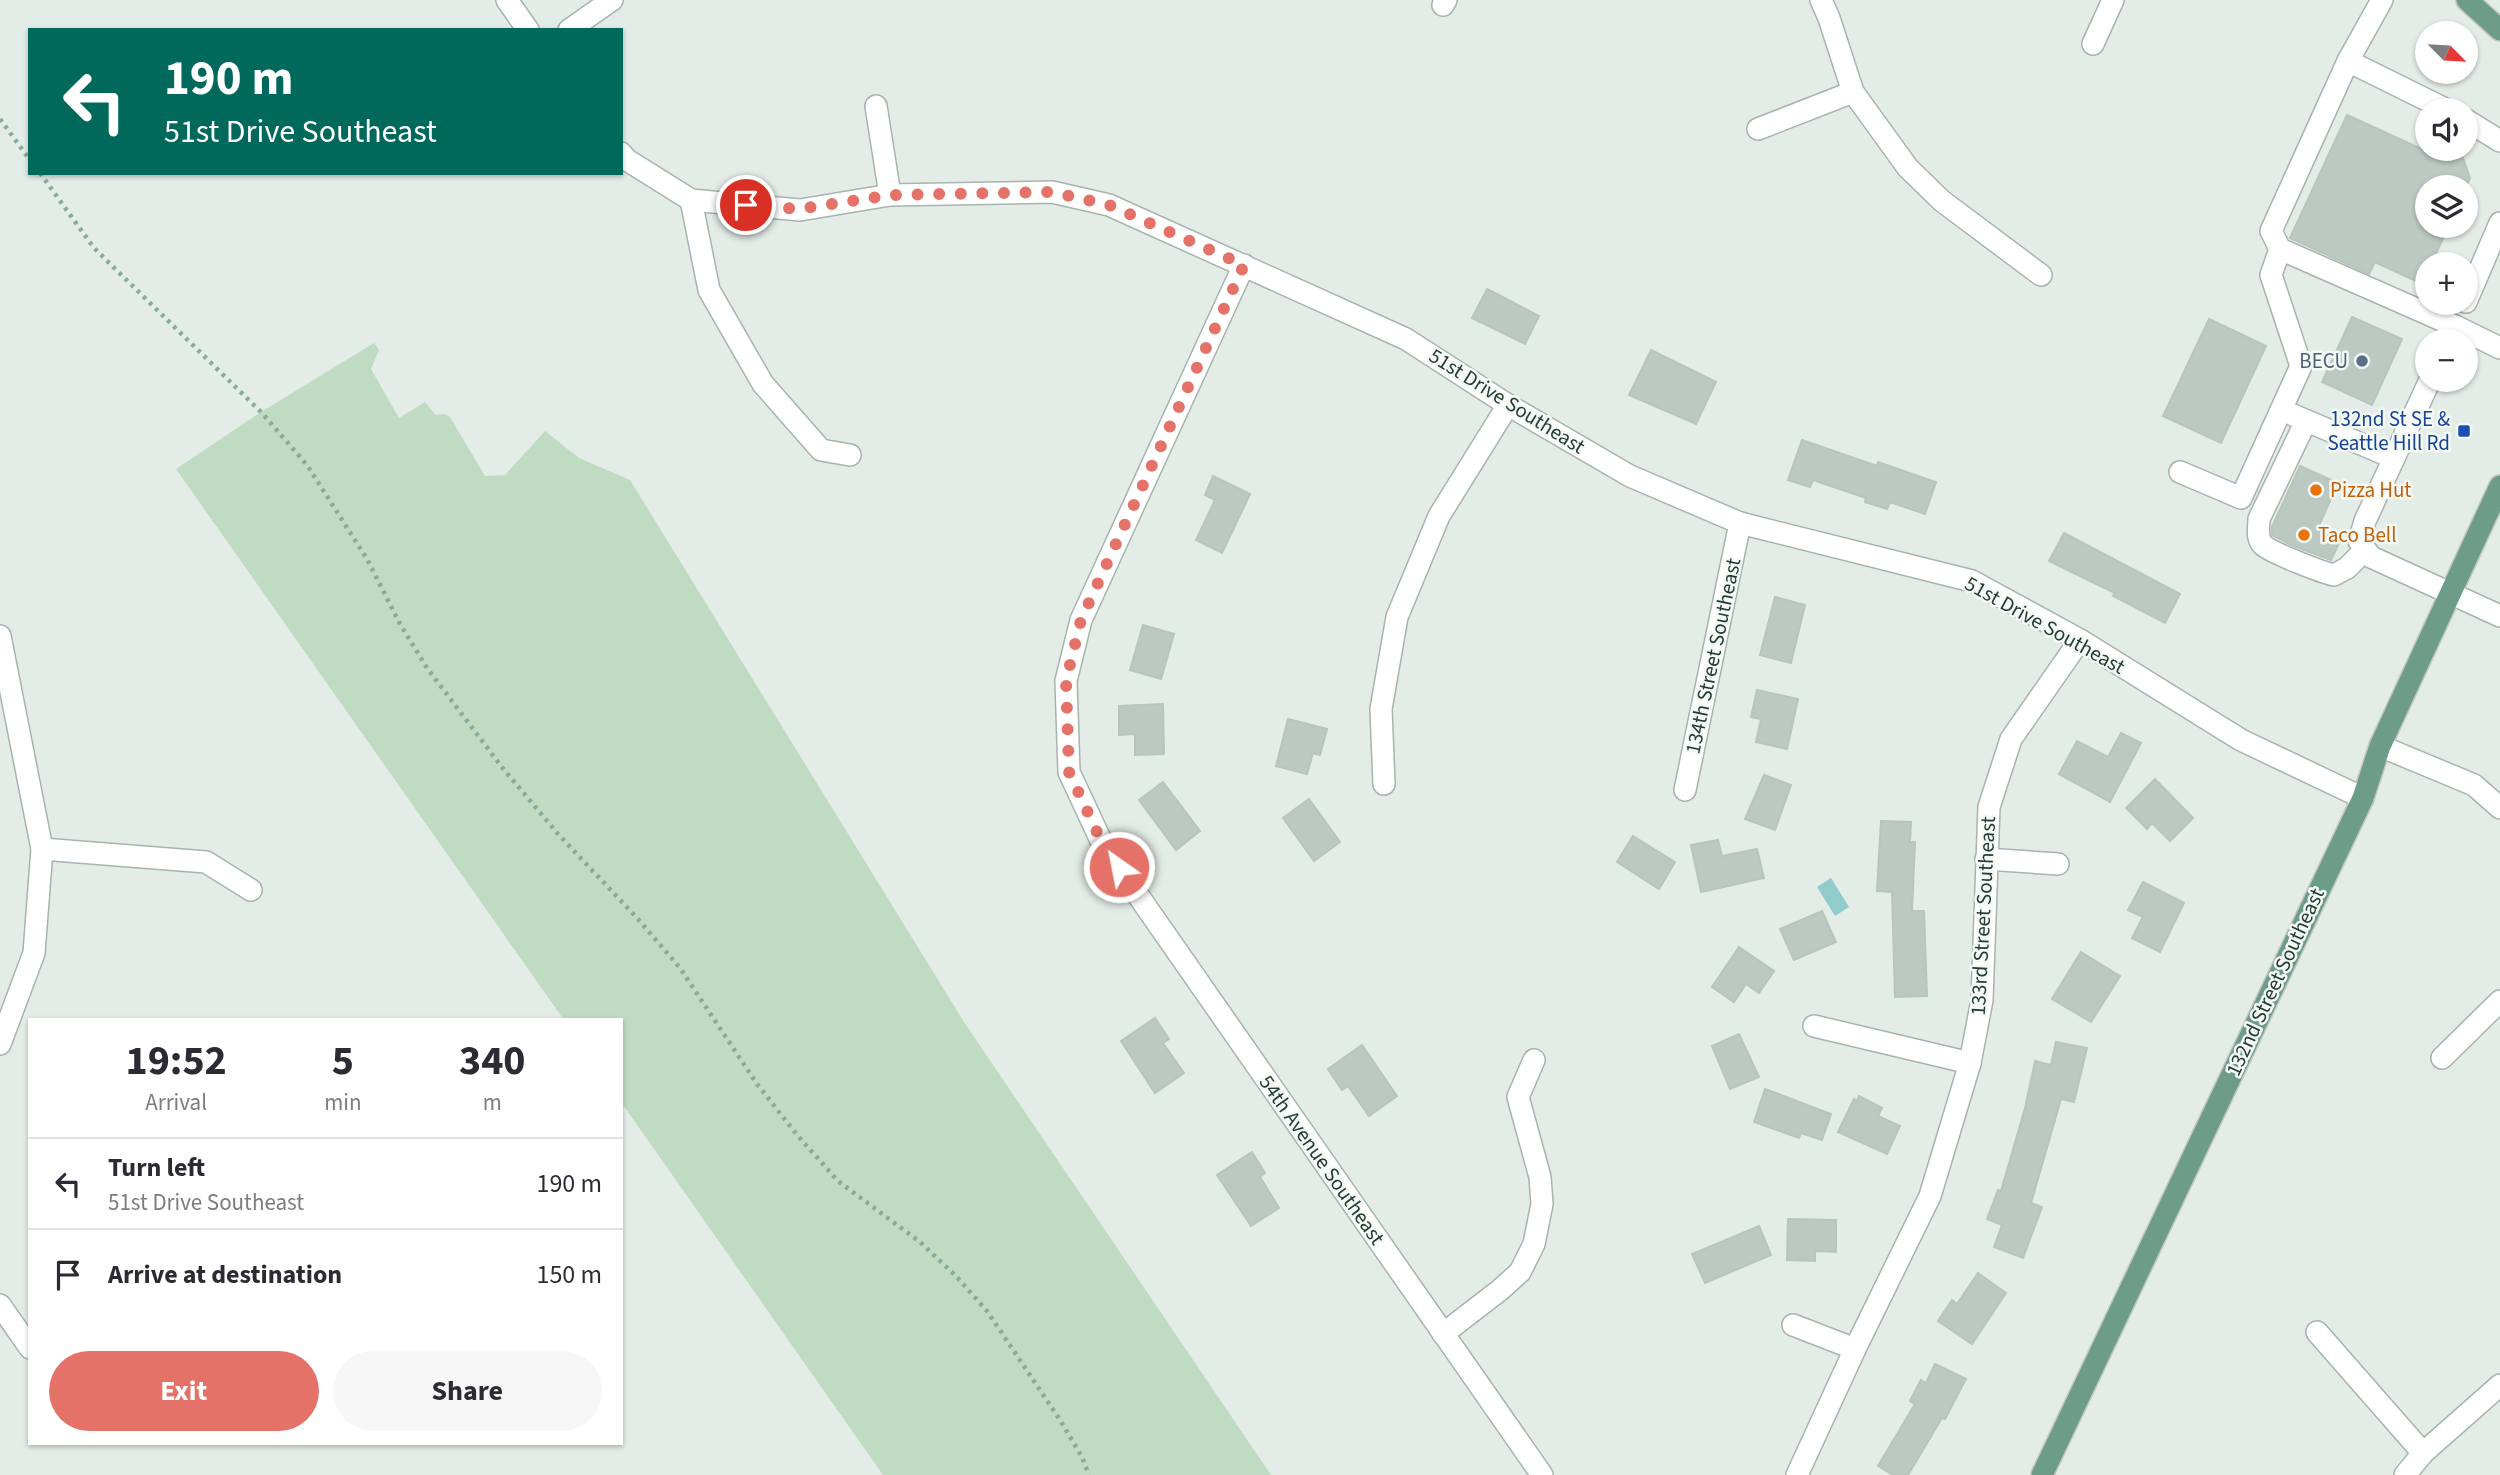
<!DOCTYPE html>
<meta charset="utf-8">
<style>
body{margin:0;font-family:"Source Sans 3",sans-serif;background:#f7f7f7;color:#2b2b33;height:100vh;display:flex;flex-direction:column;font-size:26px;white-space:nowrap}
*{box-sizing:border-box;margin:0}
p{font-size:23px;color:#7c7c81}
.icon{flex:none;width:38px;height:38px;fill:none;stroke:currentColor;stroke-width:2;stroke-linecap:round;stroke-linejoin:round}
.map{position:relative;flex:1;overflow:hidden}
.panel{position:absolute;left:28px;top:1018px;width:595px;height:427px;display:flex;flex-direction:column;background:#fff;border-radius:0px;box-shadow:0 2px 5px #0004}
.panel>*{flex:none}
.guide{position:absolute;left:28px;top:28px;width:595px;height:147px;border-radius:0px;box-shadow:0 2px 5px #0004;background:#00695c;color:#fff;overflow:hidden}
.needle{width:46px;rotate:114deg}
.tools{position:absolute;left:2415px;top:21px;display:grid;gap:14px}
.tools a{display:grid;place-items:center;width:63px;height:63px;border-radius:50%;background:#fff;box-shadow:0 2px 5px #0004;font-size:35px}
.pin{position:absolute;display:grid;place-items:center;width:60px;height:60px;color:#fff;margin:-30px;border:4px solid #fff;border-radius:50%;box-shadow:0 2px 7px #0007}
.me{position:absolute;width:77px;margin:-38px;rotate:327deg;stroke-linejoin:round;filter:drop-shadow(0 0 5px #0008)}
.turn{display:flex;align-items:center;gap:24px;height:147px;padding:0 21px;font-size:32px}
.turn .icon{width:91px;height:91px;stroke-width:2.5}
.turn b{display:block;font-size:49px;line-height:60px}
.eta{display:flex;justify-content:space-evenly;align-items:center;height:119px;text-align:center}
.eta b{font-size:42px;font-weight:700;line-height:49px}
.primary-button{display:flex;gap:14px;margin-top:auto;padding:14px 21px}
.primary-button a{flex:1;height:80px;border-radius:42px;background:#e57269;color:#fff;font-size:28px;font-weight:700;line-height:80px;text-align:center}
.primary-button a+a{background:#f7f7f7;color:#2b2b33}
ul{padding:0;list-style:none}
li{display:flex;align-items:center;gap:21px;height:91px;padding:0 21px;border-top:2px solid #e1e1e2}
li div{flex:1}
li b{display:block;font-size:26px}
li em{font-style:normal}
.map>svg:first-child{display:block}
.green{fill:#bfdbc2}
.water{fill:#91cccb}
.building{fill:#bcc9c2;stroke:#b7c5bd;stroke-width:2}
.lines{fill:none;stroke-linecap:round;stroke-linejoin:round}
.minor-casing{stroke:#a7b4ad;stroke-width:24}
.major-casing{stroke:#c2c8c6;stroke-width:24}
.path{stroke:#87ad9a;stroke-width:4.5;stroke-dasharray:3.5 5;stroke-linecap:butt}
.minor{stroke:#fff;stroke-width:21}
.major{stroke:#6d9d88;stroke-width:21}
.route{stroke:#e57269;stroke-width:12;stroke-dasharray:0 21.6}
.service-dot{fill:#5c6f8a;stroke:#f4f9f6;stroke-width:2.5}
.transit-dot{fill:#1a4fb4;stroke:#f4f9f6;stroke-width:2.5}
.food-dot{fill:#e8710a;stroke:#f4f9f6;stroke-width:2.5}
.labels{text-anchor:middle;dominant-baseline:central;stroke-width:5;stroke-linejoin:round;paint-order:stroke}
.service-label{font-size:21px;fill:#4e5e75;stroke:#f4f9f6;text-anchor:end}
.street-label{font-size:21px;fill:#253c32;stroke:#f4f9f6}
.transit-label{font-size:21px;fill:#164399;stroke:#f4f9f6;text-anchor:end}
.food-label{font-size:21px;fill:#c56008;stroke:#f4f9f6;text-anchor:start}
</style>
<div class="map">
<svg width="2500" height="1475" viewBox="0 0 2500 1475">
<rect width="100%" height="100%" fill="#e4ece7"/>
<!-- green -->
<path class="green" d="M374 343 379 350 371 369 399 418 425 402 436 415 445 414 450 417 485 476 505 475 545 431 579 458 630 480 964 1022 1271 1475H883L621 1102V1020H564L176 469 261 412Z"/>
<!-- water -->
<path class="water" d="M1831 878 1849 907 1835 916 1817 887Z"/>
<!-- building -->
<g class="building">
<path d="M2347 115 2452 163 2460 149 2470 178 2466 187H2427V226H2449L2431 264H2427V273L2422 284 2375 262 2369 274 2290 238Z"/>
<path d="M1487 289 1539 316 1525 344 1472 318Z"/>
<path d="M2352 317 2402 339 2372 405 2322 382Z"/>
<path d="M2209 319 2266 346 2221 443 2163 416Z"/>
<path d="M1651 350 1716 382 1696 424 1629 395Z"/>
<path d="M1802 440 1877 466 1878 462 1936 482 1925 514 1890 502 1887 509 1865 502 1866 498 1813 480 1810 487 1788 480Z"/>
<path d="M2300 466 2338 483 2317 530 2340 541 2331 560 2291 545 2272 535V527Z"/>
<path d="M1213 476 1250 494 1222 553 1196 540 1215 500 1205 495Z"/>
<path d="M2064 533 2180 594 2165 623 2113 596 2115 593 2049 561Z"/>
<path d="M1775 597 1805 605 1791 663 1760 655Z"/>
<path d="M1143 625 1174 634 1161 679 1130 670Z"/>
<path d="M1757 690 1798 699 1787 749 1756 742 1761 719 1751 717Z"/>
<path d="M1163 704 1164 754 1135 755V734L1119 735V706Z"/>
<path d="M1288 719 1327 729 1320 755 1313 753 1307 774 1276 766Z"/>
<path d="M2121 733 2141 743 2110 802 2059 774 2077 741 2108 757Z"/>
<path d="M1764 775 1791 785 1775 830 1745 819Z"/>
<path d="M2155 779 2193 818 2170 841 2152 823 2147 829 2126 808Z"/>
<path d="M1163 782 1200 831 1176 850 1139 800Z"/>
<path d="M1309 799 1340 842 1314 861 1283 818Z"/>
<path d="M1881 821 1911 822 1910 842H1915L1912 911H1924L1927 996 1895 997 1892 892 1877 891Z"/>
<path d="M1633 836 1675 862 1659 889 1617 862Z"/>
<path d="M1718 840 1722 856 1757 849 1764 878 1701 892 1691 845Z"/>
<path d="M2143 882 2184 903 2160 952 2132 938 2143 917 2128 910Z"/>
<path d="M1822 911 1836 942 1794 960 1780 929Z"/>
<path d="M1739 947 1774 971 1759 993 1746 984 1734 1002 1712 987Z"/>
<path d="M2081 952 2120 976 2091 1022 2052 999Z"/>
<path d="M1155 1018 1169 1039 1163 1043 1184 1073 1155 1093 1121 1041Z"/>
<path d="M1739 1034 1759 1077 1730 1089 1712 1046Z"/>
<path d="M2056 1042 2087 1048 2074 1102 2061 1099 2031 1203 2042 1207 2023 1258 1994 1247 2002 1225 1987 1219 1998 1190 2001 1191 2025 1108 2035 1061 2051 1065Z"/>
<path d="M1362 1045 1397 1096 1369 1116 1348 1086 1342 1090 1328 1069Z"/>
<path d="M1765 1089 1831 1114 1822 1140 1801 1133 1799 1138 1754 1122Z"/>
<path d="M1859 1096 1882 1108 1878 1116 1900 1126 1887 1154 1838 1132 1854 1099 1857 1101Z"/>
<path d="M1252 1152 1265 1173 1260 1177 1279 1208 1251 1226 1217 1175Z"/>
<path d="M1788 1219 1836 1220V1252L1815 1251V1261L1787 1260Z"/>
<path d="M1759 1226 1771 1255 1705 1283 1692 1254Z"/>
<path d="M1978 1273 2006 1293 1972 1344 1938 1321 1952 1300 1957 1304Z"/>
<path d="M1935 1364 1966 1379 1945 1419 1942 1418 1908 1475H1893L1878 1466 1915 1404 1910 1401 1921 1380 1926 1383Z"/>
</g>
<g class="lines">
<!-- minor casing -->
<g class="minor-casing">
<g id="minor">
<path d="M507 0 528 30"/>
<path d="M1821 0 1829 18 1853 92 1908 168 1942 201 2041 275"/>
<path d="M2382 0 2348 61 2271 231 2280 249 2455 326 2500 348"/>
<path d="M1443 5 1446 0"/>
<path d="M569 30 612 0"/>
<path d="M2093 44 2113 0"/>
<path d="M2348 61 2447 110"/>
<path d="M876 106 890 195"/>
<path d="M2466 120 2500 141"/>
<path d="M1758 129 1853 92"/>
<path d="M621 153 627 160 691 200 800 210 890 195 1052 192 1109 205 1406 339 1508 405 1630 476 1740 523 1972 581 2080 640 2241 740 2363 798"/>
<path d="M691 200 709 290 763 384 821 450 850 455"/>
<path d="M1244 265 1081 620 1066 681 1069 772 1103 845 1542 1475"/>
<path d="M2466 302 2500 223"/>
<path d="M2430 380 2365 521 2359 541 2371 557 2500 616"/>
<path d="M2293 415 2394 458"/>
<path d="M2306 421 2259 519C2259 528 2256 538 2263 545 2272 553 2321 572 2334 575L2347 568 2365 550"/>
<path d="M2180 472 2241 498 2301 366 2271 275 2280 249"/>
<path d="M0 636 42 849 34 953 0 1044"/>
<path d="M2380 746 2474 785 2500 808"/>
<path d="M1384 784 1381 709 1397 617 1439 516 1508 405"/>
<path d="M1685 790 1740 523"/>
<path d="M42 849 206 862 251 890"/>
<path d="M1986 859 2058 864"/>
<path d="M1814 1026 1970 1063"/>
<path d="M2442 1058 2500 1001"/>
<path d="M0 1305 30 1348"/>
<path d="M1793 1325 1855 1349"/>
<path d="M2317 1332 2423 1453"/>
<path d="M1443 1334 1500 1290 1520 1272 1534 1244 1542 1204 1540 1177 1518 1097 1534 1060"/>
<path d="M1797 1475 1855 1349 1930 1196 1970 1063 1982 1000 1989 807 2011 739 2080 640"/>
<path d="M2405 1475 2423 1453 2500 1385"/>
</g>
</g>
<!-- major casing -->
<g class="major-casing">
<g id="major">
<path d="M2467 0 2500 30"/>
<path d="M2042 1475 2363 798 2380 746 2500 486"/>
</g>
</g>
<!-- path -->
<g class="path">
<path d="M0 119 30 160"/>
<path d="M40 173 94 248 261 412 307 465 367 559 400 624 427 668 501 766 558 834 638 919 680 968 757 1084 798 1136 838 1181 920 1242 956 1276 987 1311 1060 1420 1082 1457 1089 1475"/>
</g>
<!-- minor -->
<use href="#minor" class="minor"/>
<!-- major -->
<use href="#major" class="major"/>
</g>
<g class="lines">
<!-- route -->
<path class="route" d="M746 205 800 209 890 195 1052 192 1109 205 1244 265 1081 620 1066 681 1069 772 1103 845 1119 867"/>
</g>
<!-- markers -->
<circle class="service-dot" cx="2362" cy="361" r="7"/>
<rect class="transit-dot" x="2457" y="424" width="14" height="14" rx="3.5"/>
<g class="food-dot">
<circle cx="2316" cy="490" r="7"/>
<circle cx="2304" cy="535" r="7"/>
</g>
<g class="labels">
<!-- service labels -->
<g class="service-label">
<text x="2348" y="361">BECU</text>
</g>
<!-- street labels -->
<g class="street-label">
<text transform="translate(1507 401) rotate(32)">51st Drive Southeast</text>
<text transform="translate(2045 625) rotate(29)">51st Drive Southeast</text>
<text transform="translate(1713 656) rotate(-78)">134th Street Southeast</text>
<text transform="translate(1983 916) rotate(-87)">133rd Street Southeast</text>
<text transform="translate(2275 982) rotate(-65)">132nd Street Southeast</text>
<text transform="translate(1322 1160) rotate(55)">54th Avenue Southeast</text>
</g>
<!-- transit labels -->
<g class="transit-label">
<text x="2450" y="419">132nd St SE &amp;<tspan x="2450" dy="24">Seattle Hill Rd</tspan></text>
</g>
<!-- food labels -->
<g class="food-label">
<text x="2330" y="490">Pizza Hut</text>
<text x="2318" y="535">Taco Bell</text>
</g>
</g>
</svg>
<div class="tools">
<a><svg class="needle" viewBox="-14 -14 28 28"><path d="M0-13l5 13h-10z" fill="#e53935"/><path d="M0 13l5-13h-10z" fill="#7c7c81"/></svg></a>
<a><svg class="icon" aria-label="sound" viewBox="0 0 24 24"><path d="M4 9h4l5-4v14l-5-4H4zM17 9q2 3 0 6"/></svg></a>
<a><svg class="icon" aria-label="layers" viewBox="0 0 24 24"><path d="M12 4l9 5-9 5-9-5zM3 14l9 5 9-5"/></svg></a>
<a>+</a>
<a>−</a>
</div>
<div class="pin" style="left:746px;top:205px;background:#d93025"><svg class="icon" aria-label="arrive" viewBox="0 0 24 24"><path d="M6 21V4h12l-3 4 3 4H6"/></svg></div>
<svg class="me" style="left:1119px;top:867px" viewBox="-20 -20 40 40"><circle r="17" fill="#e57269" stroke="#fff" stroke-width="3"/><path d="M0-11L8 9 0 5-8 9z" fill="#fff"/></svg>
<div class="guide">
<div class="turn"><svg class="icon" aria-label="left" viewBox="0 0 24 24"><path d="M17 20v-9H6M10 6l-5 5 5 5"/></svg><div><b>190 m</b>51st Drive Southeast</div></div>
</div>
<section class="panel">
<div class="eta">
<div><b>19:52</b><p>Arrival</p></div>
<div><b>5</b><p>min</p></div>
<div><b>340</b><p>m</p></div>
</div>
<ul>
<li><svg class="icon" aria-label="left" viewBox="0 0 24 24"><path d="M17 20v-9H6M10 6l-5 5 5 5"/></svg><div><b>Turn left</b><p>51st Drive Southeast</p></div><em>190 m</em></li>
<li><svg class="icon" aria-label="arrive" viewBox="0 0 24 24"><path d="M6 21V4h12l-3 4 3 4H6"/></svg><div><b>Arrive at destination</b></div><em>150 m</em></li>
</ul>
<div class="primary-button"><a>Exit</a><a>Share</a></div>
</section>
</div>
